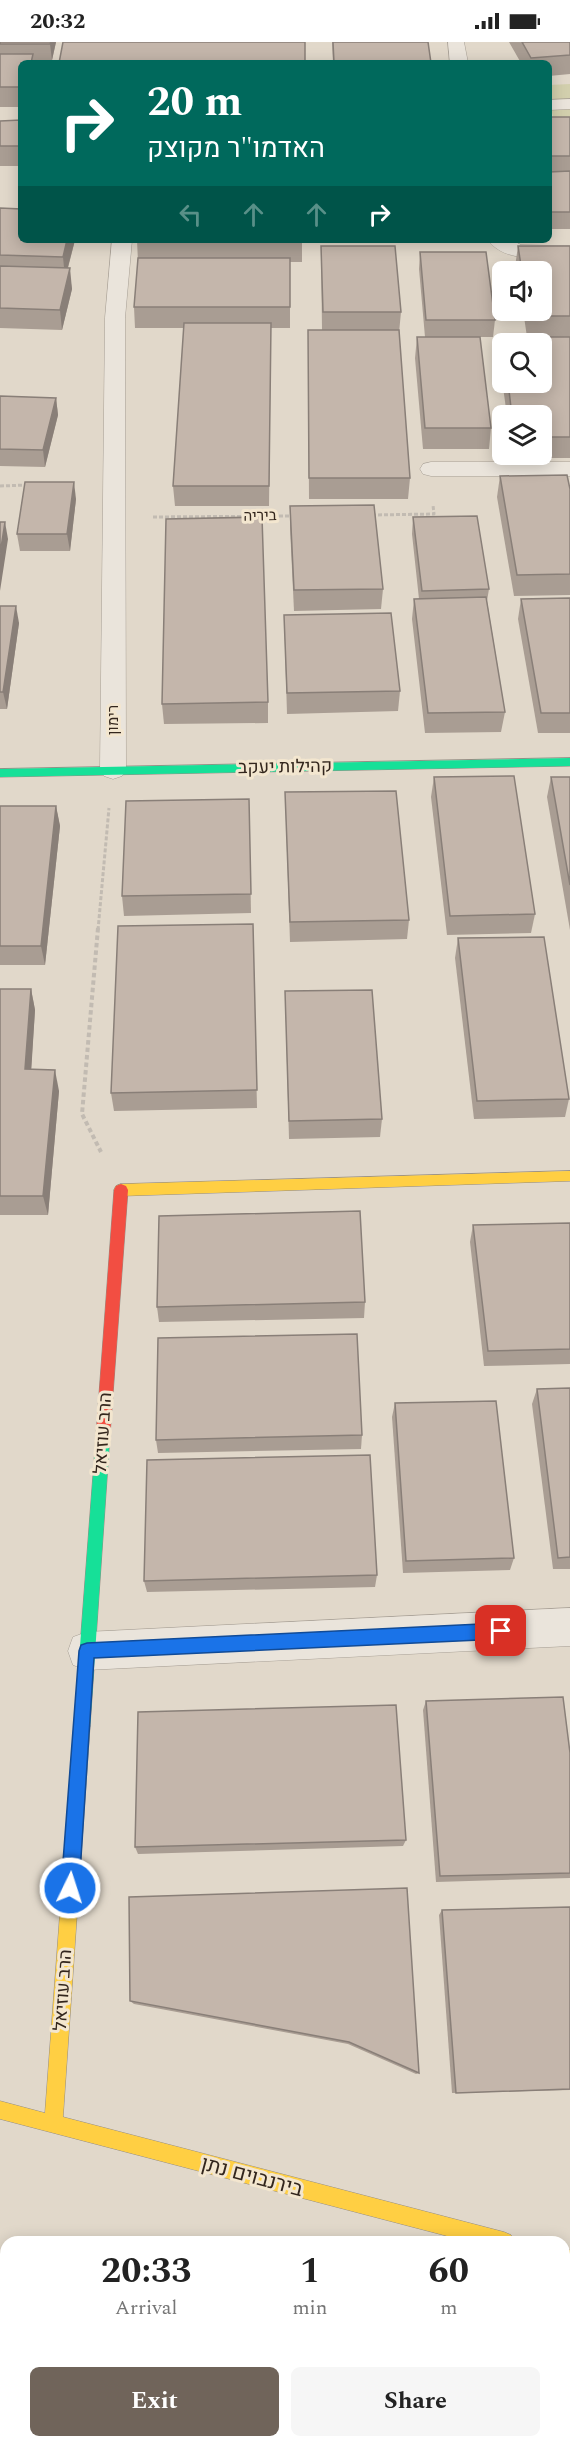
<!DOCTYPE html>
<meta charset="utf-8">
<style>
body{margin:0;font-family:Spectral,Heebo,serif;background:#f6f6f6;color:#222;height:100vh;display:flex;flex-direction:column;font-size:22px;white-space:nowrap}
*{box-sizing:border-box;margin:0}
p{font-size:20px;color:#767676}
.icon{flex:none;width:33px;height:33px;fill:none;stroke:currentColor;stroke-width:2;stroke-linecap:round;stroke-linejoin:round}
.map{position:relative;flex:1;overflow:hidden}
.side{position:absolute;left:0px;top:2194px;width:570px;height:212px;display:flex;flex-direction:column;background:#fff;border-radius:18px 18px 0 0;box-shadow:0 3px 15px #0003}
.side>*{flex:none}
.guide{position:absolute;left:18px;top:18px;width:534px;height:183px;border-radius:9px;box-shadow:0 3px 15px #0003;background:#00695c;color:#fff;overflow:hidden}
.controls{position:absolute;left:492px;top:219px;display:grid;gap:12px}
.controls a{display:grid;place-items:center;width:60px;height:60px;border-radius:9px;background:#fff;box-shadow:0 3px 15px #0003;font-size:30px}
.pin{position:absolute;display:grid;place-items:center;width:51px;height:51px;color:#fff;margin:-26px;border-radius:12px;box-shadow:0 3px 9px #0006}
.me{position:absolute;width:66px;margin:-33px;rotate:4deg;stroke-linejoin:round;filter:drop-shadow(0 0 4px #0008)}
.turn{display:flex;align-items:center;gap:21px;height:126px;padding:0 30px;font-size:27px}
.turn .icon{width:78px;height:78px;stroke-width:2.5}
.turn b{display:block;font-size:42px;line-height:51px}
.lanes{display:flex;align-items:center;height:57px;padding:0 30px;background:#0003;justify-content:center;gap:30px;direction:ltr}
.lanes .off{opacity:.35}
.eta{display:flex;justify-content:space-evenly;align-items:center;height:102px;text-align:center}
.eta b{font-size:36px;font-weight:700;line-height:42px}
.action{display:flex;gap:12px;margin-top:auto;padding:12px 30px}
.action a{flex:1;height:69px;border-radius:9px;background:#70645a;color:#fff;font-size:24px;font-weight:700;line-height:69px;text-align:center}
.action a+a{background:#f6f6f6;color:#222}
.status{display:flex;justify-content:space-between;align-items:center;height:42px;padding:0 30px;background:#fff;direction:ltr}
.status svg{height:16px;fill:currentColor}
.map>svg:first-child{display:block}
.green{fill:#d2cfad}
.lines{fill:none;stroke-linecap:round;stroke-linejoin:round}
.street-casing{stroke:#a69e94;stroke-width:1}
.fast-casing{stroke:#958d84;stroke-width:1}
.slow-casing{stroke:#958d84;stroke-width:1}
.jam-casing{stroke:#958d84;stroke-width:1}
.path-far1{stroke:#c2bbb2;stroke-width:3;stroke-dasharray:4 2;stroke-linecap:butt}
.path{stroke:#c2bbb2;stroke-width:4;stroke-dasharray:4.5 3;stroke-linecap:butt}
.street{fill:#eae4db;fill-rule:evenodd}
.fast{fill:#16e098;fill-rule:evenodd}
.slow{fill:#ffcf43;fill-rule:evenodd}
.jam{fill:#f24e42;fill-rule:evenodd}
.wall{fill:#a99d93;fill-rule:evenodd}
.shaded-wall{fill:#897f78}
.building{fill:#c4b6ab;stroke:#897f78;stroke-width:1.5}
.route{fill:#1a73e8;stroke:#114b97;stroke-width:1.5}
.labels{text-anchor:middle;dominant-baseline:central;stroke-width:6;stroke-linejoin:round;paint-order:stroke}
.far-street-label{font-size:15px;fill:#33261d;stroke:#f3e6cf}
.street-label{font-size:18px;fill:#33261d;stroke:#f3e6cf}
.near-street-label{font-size:21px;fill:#33261d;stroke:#f3e6cf}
</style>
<div class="status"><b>20:32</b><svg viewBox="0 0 49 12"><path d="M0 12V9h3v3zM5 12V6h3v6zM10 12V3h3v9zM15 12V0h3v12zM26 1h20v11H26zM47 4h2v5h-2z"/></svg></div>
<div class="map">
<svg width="570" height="2405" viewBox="0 0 570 2405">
<rect width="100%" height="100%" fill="#e1d8ca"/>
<!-- green -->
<path class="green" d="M570 42V79H554L549 59V43Z"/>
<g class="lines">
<!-- street casing -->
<g class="street-casing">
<g id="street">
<path d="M448 0H464L468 21H450Z"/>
<path d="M570 57V67L549 68V58Z"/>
<path d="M112 198H132L125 276 126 728 122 734 113 737 104 734 100 728 105 276Z"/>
<path d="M488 198H512L521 203 570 204V216C545 215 505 222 488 198Z"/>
<path d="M431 420H570V434H431L423 432 420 427 423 422Z"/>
<path d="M570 1566V1604L87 1628 73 1623 68 1609 73 1595 87 1590Z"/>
</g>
</g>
<!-- fast casing -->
<g class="fast-casing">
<g id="fast">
<path d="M570 716V724L0 735V727Z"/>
<path d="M103 1386 108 1388 110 1393 90 1684 88 1690 82 1692 76 1690 74 1684 96 1393 98 1388Z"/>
</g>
</g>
<!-- slow casing -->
<g class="slow-casing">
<g id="slow">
<path d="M570 1129V1139L121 1154 116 1152 114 1148 116 1144 121 1142Z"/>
<path d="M82 1676 88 1678 90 1684 63 2075 504 2190 511 2193 513 2200H470L0 2077V2059L45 2071 74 1684 76 1678Z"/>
<path d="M564 2206 570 2208V2228L564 2226Z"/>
</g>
</g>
<!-- jam casing -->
<g class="jam-casing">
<path id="jam" d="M121 1142 126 1144 128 1148 110 1393 108 1398 103 1400 98 1398 96 1393 114 1148 116 1144Z"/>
</g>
<!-- path-far1 -->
<g class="path-far1">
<path d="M0 444 27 443"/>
<path d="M372 473 434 472 433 463"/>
<path d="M153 475 295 474"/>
<path d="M98 888 109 766"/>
</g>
<!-- path -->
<path class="path" d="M98 886 82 1072 101 1110"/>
<!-- street -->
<use href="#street" class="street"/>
<!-- fast -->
<use href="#fast" class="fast"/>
<!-- slow -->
<use href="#slow" class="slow"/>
<!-- jam -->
<use href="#jam" class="jam"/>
</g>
<!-- wall -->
<g class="wall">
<path d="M0 0H56L52 18H34V21H21V65H0Z"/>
<path d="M332 0H428L431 21H333Z"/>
<path d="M509 0H570V32L549 34V21H521Z"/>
<rect x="549" y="75" width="21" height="112"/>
<path d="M21 78V124H0V79Z"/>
<path d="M0 166 21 198H75L68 226 72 247 62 288 0 286Z"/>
<path d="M137 198H302V220H290V286H271L269 464H175L173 444 184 286H135L134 265 138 220Z"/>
<path d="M321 204 401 270 399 291 410 436 408 457H309L308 288H322Z"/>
<path d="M518 204H570V295H527L523 268H542V230H516L515 225Z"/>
<path d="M420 210 495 278 493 295H425L419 227Z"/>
<path d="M417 295 491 386 489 407H423L415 316Z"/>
<path d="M501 295H570V416H513L512 412H542V374H507L499 316ZM502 302 542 340H502Z"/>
<path d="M0 354 56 356 58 373 45 425 0 424Z"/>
<path d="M500 434 570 447V553L514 554 497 455Z"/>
<path d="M76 457 70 509H20L17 492Z"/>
<path d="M290 464 383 547 381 567 294 569 290 485Z"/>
<path d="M413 475 489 547 487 559 505 670 501 690 425 691 412 577 414 557H419L412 492Z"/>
<path d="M570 556V691H538L518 577 521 557Z"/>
<path d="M0 564 19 581 7 667H0Z"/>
<path d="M284 573 400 649 398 669 287 672Z"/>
<path d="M268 660V681L164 682 162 662Z"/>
<path d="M434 735 535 872 531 891 447 893 431 755Z"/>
<path d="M551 735H570V888L547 755Z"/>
<path d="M285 750 409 878 407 897 290 900Z"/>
<path d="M249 757 251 871 124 874 122 854Z"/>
<path d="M0 764H56L60 784 45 923H0Z"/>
<path d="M253 882 257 1066 114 1069 111 1051Z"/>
<path d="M458 896 569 1057 565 1075 474 1077 455 916Z"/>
<path d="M0 947H31L35 968 31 1027 59 1049 48 1173H0Z"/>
<path d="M285 949 382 1077 380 1095 289 1097Z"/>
<path d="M570 1181V1322L484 1324 470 1200 473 1183Z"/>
<path d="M365 1260 364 1276 159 1280 157 1265Z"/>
<path d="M570 1346V1527H553L532 1362 537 1347Z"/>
<path d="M395 1361 514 1516 510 1528 403 1531 392 1375Z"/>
<path d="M362 1393 361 1407 158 1411 156 1398Z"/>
<path d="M377 1533 375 1545 147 1550 144 1539Z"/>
<path d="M426 1659 570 1711V1836L436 1840 423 1668Z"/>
<path d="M406 1798 403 1804 138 1812 135 1805Z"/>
<path d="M129 1855 419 2031 416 2032 348 2002 134 1962 130 1959Z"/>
<path d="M570 1865V2048L452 2051 439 1873 442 1868Z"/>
</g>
<!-- shaded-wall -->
<g class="shaded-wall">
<path d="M51 0H56L52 18 50 2Z"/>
<path d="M67 198H75L65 236 63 215Z"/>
<path d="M70 226 72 247 62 288 60 268Z"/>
<path d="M56 356 58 373 45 425 43 408Z"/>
<path d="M74 440 76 457 70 509 67 492Z"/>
<path d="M5 480 8 497 0 549V512Z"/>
<path d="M16 564 19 581 7 667 3 650Z"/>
<path d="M56 764 60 784 45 923 41 904Z"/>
<path d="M31 947 35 968 30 1048 25 1027Z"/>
<path d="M55 1028 59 1049 48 1173 43 1154Z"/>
<path d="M564 2349 570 2350V2356L564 2354Z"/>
</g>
<!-- building -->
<g class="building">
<path d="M0 0H51L50 2H0Z"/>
<path d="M63 0H305V21H59Z"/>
<path d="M333 0H428L431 21H334Z"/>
<path d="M522 0H570V13L531 16Z"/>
<path d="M0 12H33L31 21H21V45H0Z"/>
<rect x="549" y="75" width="21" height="39"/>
<path d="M21 78V104H0V79Z"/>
<path d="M570 129V170H550L549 165V130Z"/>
<path d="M0 166 21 167V198H67L63 215 0 213Z"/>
<path d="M137 198H302V200L136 199Z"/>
<path d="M321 204H395L401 270H323Z"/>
<path d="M518 204H570V274H530L529 268H542V230H522Z"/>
<path d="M420 210H486L495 278H426Z"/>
<path d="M138 216H290V265H134Z"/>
<path d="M0 224 70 226 60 268 0 266Z"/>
<path d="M184 281H271L269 444H173Z"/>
<path d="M308 288H399L410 436H309Z"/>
<path d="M417 295H480L491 386H425Z"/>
<path d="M501 295H570V395H542V374H512L508 340H542V302H502V304Z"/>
<path d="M0 354 56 356 43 408 0 407Z"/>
<path d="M567 433 570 447V532L517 533 500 434Z"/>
<path d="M25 440H74L67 492H17Z"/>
<path d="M374 463 383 547 294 548 290 464Z"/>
<path d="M477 474 489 547 422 549 413 475Z"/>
<path d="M262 475 268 660 162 662 166 477Z"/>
<path d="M0 480H5L0 512Z"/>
<path d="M486 555 505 670 428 671 414 557Z"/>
<path d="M570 556V671H541L521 557Z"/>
<path d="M0 564H16L3 650H0Z"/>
<path d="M391 571 400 649 287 651 284 573Z"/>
<path d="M514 734 535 872 450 874 434 735Z"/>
<path d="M551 735H570V843Z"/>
<path d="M396 749 409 878 290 880 285 750Z"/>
<path d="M249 757 251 852 122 854 126 759Z"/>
<path d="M0 764H56L41 904H0Z"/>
<path d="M253 882 257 1048 111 1051 118 884Z"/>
<path d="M544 895 569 1057 477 1059 458 896Z"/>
<path d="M0 947H31L25 1027 55 1028 43 1154H0Z"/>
<path d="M372 948 382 1077 289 1079 285 949Z"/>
<path d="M360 1169 365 1260 157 1265 159 1174Z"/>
<path d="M570 1181V1307L488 1309 473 1183Z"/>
<path d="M357 1292 362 1393 156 1398 158 1296Z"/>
<path d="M570 1346V1515L558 1516 537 1347Z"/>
<path d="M496 1359 514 1516 406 1519 395 1361Z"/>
<path d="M370 1413 377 1533 144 1539 147 1418Z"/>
<path d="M563 1655 570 1711V1831L440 1834 426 1659Z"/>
<path d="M396 1663 406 1798 135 1805 138 1670Z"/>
<path d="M407 1846 419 2031 349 2000 130 1959 129 1855Z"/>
<path d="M570 1865V2047L456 2051 442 1868Z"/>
<path d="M564 2354 570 2356V2405H107L108 2400H564Z"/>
</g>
<!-- route -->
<path class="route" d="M501 1581 507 1583 509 1589 507 1594 501 1597 94 1616 79 1846 76 1852 70 1855 64 1852 61 1846 79 1609 81 1603 87 1601Z"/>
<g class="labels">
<!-- far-street labels -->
<g class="far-street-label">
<text transform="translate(260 474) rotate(-1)">ביריה</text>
<text transform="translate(113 678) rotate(-90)">רימון</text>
</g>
<!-- street labels -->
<g class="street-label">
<text transform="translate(285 725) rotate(-1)">קהילות יעקב</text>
<text transform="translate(103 1391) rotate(-86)">הרב עוזיאל</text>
<text transform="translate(63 1948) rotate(-86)">הרב עוזיאל</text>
</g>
<!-- near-street labels -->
<g class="near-street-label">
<text transform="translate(252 2135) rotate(15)">בירנבוים נתן</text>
</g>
</g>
</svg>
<div class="controls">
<a><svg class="icon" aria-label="sound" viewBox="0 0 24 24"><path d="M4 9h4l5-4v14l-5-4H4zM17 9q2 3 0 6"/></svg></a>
<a><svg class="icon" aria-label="search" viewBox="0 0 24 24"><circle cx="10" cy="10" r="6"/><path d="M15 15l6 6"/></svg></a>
<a><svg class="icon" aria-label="layers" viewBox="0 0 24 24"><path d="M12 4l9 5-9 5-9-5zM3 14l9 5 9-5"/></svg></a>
</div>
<div class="pin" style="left:501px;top:1589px;background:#d93025"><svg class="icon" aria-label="arrive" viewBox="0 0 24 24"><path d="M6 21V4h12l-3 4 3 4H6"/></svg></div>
<svg class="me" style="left:70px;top:1846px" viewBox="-20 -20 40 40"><circle r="17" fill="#1a73e8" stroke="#fff" stroke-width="3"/><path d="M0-11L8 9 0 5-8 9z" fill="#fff"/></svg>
<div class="guide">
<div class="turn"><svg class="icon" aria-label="right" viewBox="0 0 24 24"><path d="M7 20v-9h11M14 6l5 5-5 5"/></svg><div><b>20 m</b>האדמו&quot;ר מקוצק</div></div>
<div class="lanes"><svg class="icon off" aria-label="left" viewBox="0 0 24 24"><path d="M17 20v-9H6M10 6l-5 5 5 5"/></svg><svg class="icon off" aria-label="ahead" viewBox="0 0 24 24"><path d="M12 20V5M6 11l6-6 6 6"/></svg><svg class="icon off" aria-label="ahead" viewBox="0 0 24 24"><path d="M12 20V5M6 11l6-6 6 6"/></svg><svg class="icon" aria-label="right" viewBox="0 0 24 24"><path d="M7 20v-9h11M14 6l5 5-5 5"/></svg></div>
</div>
<section class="side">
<div class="eta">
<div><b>20:33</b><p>Arrival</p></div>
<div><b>1</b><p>min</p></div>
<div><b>60</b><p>m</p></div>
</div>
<div class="action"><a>Exit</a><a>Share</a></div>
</section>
</div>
